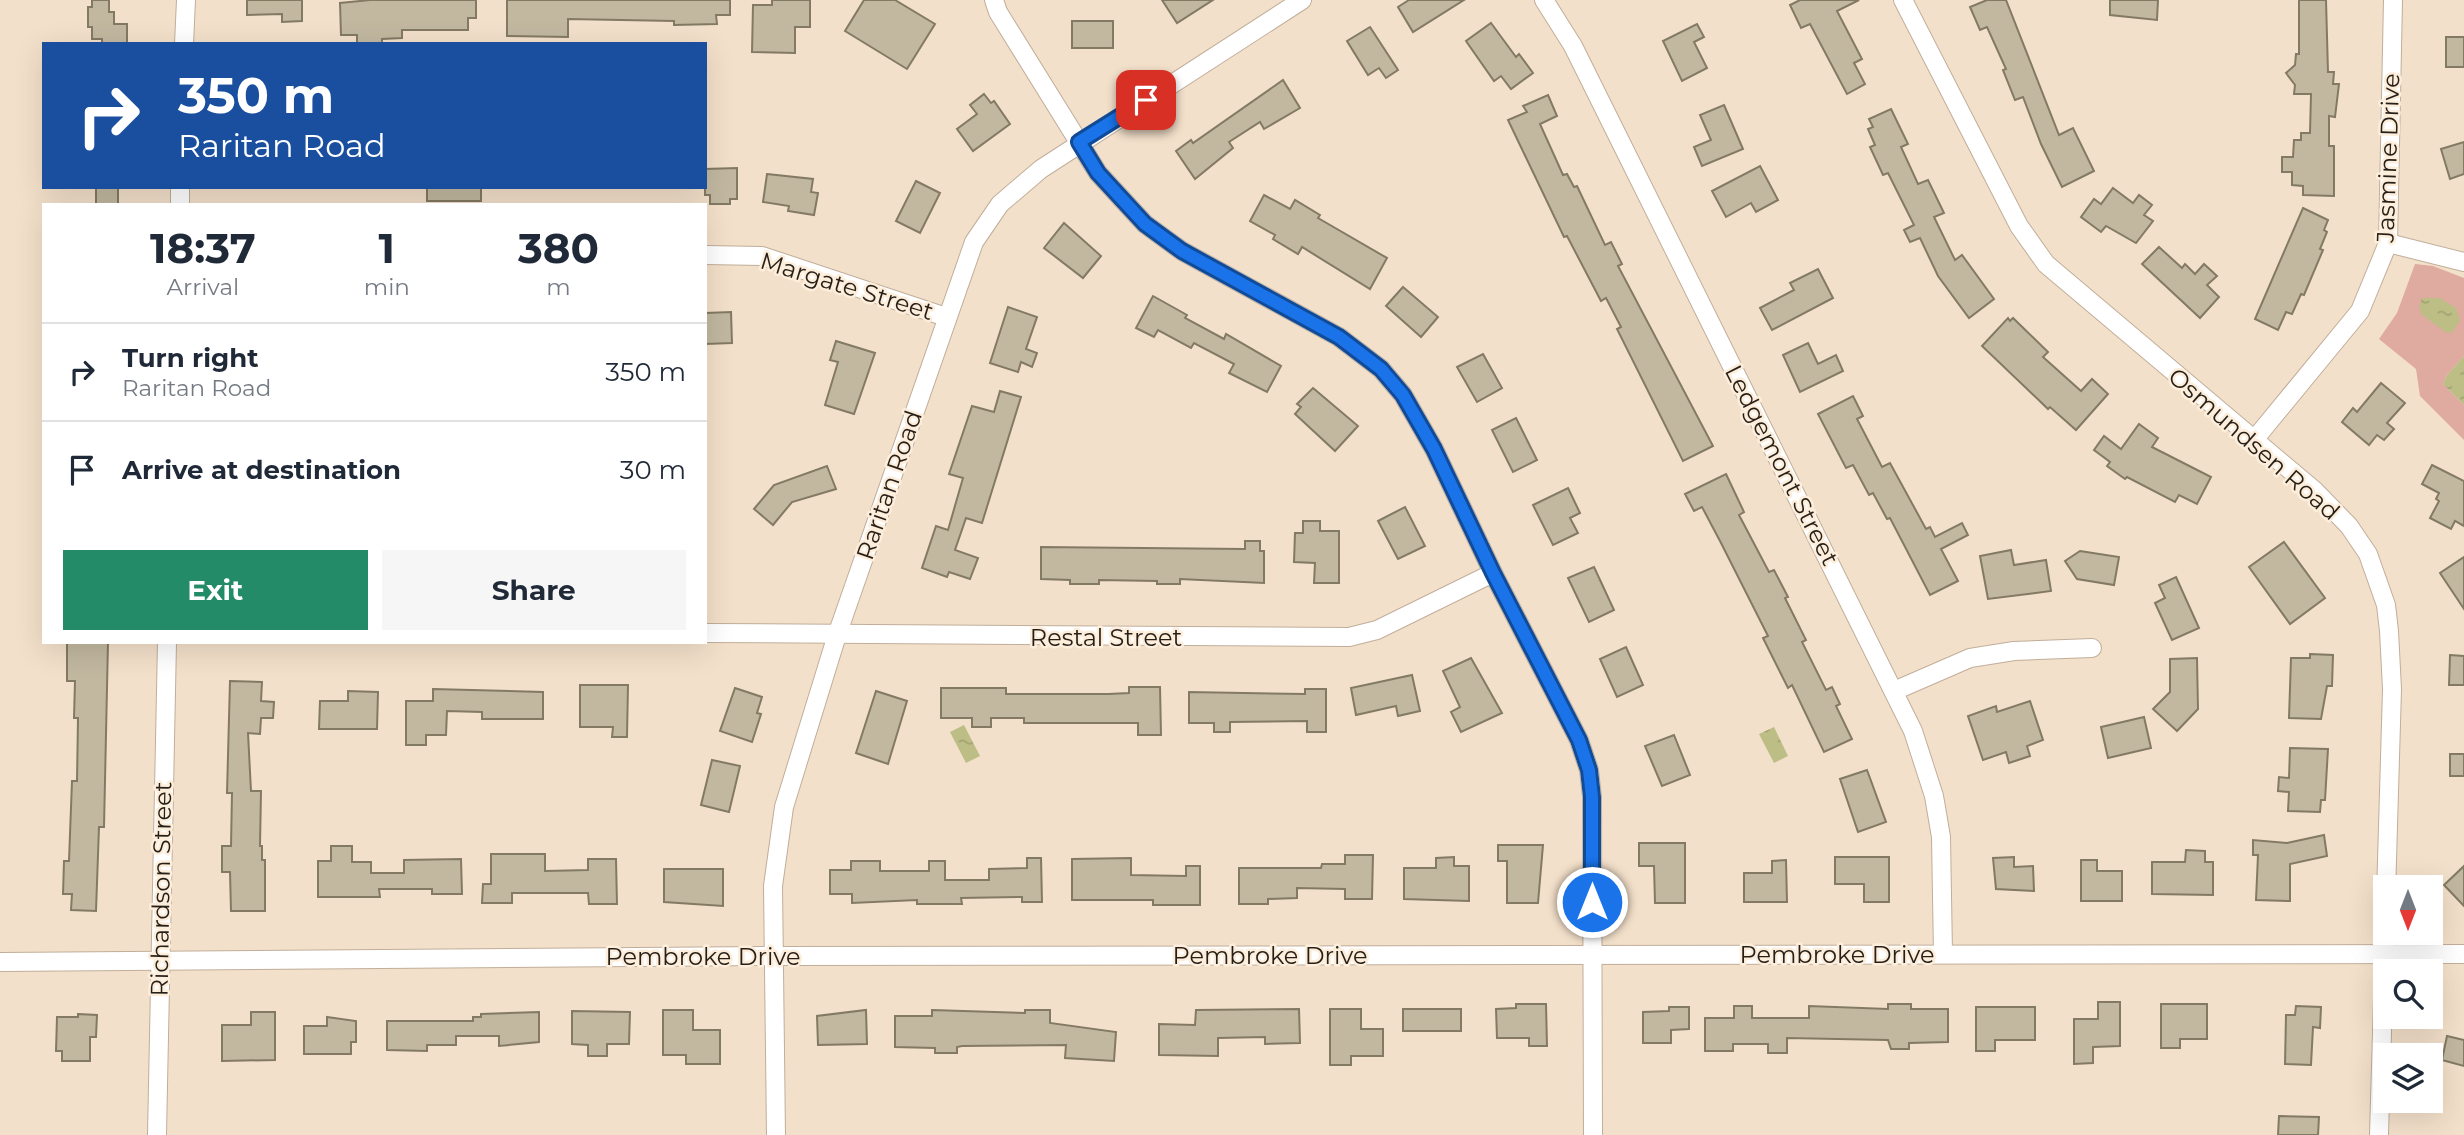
<!DOCTYPE html>
<style>
body{margin:0;font-family:Montserrat,sans-serif;background:#f6f6f7;color:#1f2937;height:100vh;display:flex;flex-direction:column;font-size:26px;white-space:nowrap}
*{box-sizing:border-box;margin:0}
p{font-size:23px;color:#747a83}
.icon{flex:none;width:38px;height:38px;fill:none;stroke:currentColor;stroke-width:2;stroke-linecap:round;stroke-linejoin:round}
.map{position:relative;flex:1;overflow:hidden}
.drawer{position:absolute;left:42px;top:203px;width:665px;height:441px;display:flex;flex-direction:column;background:#fff;border-radius:0px;box-shadow:0 7px 28px #0002}
.drawer>*{flex:none}
.guide{position:absolute;left:42px;top:42px;width:665px;height:147px;border-radius:0px;box-shadow:0 7px 28px #0002;background:#1a4fa0;color:#fff;overflow:hidden}
.needle{width:46px;rotate:180deg}
.buttons{position:absolute;left:2373px;top:875px;display:grid;gap:14px}
.buttons a{display:grid;place-items:center;width:70px;height:70px;border-radius:0px;background:#fff;box-shadow:0 7px 28px #0002;font-size:35px}
.pin{position:absolute;display:grid;place-items:center;width:60px;height:60px;color:#fff;margin:-30px;border-radius:14px;box-shadow:0 4px 10px #0006}
.me{position:absolute;width:77px;margin:-38px;rotate:0deg;stroke-linejoin:round;filter:drop-shadow(0 0 5px #0008)}
.turn{display:flex;align-items:center;gap:24px;height:147px;padding:0 21px;font-size:32px}
.turn .icon{width:91px;height:91px;stroke-width:2.5}
.turn b{display:block;font-size:49px;line-height:60px}
.eta{display:flex;justify-content:space-evenly;align-items:center;height:119px;text-align:center}
.eta b{font-size:42px;font-weight:700;line-height:49px}
.button{display:flex;gap:14px;margin-top:auto;padding:14px 21px}
.button a{flex:1;height:80px;border-radius:0px;background:#238b68;color:#fff;font-size:28px;font-weight:700;line-height:80px;text-align:center}
.button a+a{background:#f6f6f7;color:#1f2937}
ul{padding:0;list-style:none}
li{display:flex;align-items:center;gap:21px;height:98px;padding:0 21px;border-top:2px solid #e0e1e3}
li div{flex:1}
li b{display:block;font-size:26px}
li em{font-style:normal}
.map>svg:first-child{display:block}
.green{fill:#dfaa9f}
.water{fill:url(#water-ripples)}
.building{fill:#c2b8a0;stroke:#837a63;stroke-width:2}
.lines{fill:none;stroke-linecap:round;stroke-linejoin:round}
.street-casing{stroke:#c1ae9a;stroke-width:20}
.street{stroke:#fff;stroke-width:18}
.route-casing{stroke:#114b97;stroke-width:18}
.route{stroke:#1a73e8;stroke-width:12}
.labels{text-anchor:middle;dominant-baseline:central;stroke-width:5;stroke-linejoin:round;paint-order:stroke}
.street-label{font-size:24px;fill:#261f17;stroke:#fdeedc}
</style>
<div class="map">
<svg width="2464" height="1135" viewBox="0 0 2464 1135">
<defs>
<pattern id="water-ripples" width="26" height="14" patternUnits="userSpaceOnUse" patternTransform="scale(1.75)"><rect width="26" height="14" fill="#bdbd86"/><path d="M2 4q2-2 4 0t4 0M15 11q2-2 4 0t4 0" fill="none" stroke="#a2a273"/></pattern>
</defs>
<rect width="100%" height="100%" fill="#f3e0ca"/>
<!-- green -->
<path class="green" d="M2415 264 2433 266 2464 278V356L2447 375 2443 384 2464 405V440L2420 396 2416 369 2379 339 2397 313Z"/>
<!-- water -->
<g class="water">
<path d="M2422 298H2440L2456 308 2460 320 2453 332 2447 333 2422 315 2419 307Z"/>
<path d="M2464 356V405L2443 384 2447 375Z"/>
<path d="M964 725 980 756 966 763 950 732Z"/>
<path d="M1774 727 1788 756 1774 763 1759 734Z"/>
</g>
<!-- building -->
<g class="building">
<path d="M92 0H109V12H114V24H127V44H102V39H92V27H88V7H92Z"/>
<path d="M247 0H302V21L282 22V14L247 15Z"/>
<path d="M370 0H476V18H468V30H402V38L382 39V44H357V35H341L340 3Z"/>
<path d="M507 0H730V15H716L717 24 674 25V21L568 19V37L507 36Z"/>
<path d="M772 0H810V27H795V53L752 52 753 5H772Z"/>
<path d="M864 0H895L935 24 907 69 845 31Z"/>
<path d="M1162 0H1213L1177 23Z"/>
<path d="M1409 0H1464L1413 32 1398 7Z"/>
<path d="M1800 0H1859L1837 11 1862 59 1854 63 1865 84 1847 94 1810 24 1801 28 1790 5Z"/>
<path d="M1987 0H2006L2059 135 2073 128 2094 171 2062 187 2041 144 2023 97 2015 100 2003 70 2006 69 1987 27 1980 30 1970 7Z"/>
<path d="M2110 0H2158L2157 20 2110 15Z"/>
<path d="M2299 0H2326L2328 72H2334L2333 84H2339L2335 117 2329 116V146H2334V196L2303 195V186L2292 185V172H2282V157H2293L2294 140H2301V133H2310L2311 94H2294L2295 85 2286 73 2295 65 2296 54H2299Z"/>
<rect x="1072" y="21" width="41" height="27"/>
<path d="M1491 23 1516 57 1519 54 1533 73 1511 89 1501 76 1494 81 1466 41Z"/>
<path d="M1697 24 1704 37 1694 42 1707 68 1682 81 1663 41Z"/>
<path d="M1370 27 1398 70 1386 78 1379 68 1368 75 1347 41Z"/>
<rect x="2446" y="37" width="18" height="30"/>
<path d="M1283 80 1300 108 1264 129 1260 122 1229 142 1233 148 1195 179 1176 151 1191 140 1193 143Z"/>
<path d="M984 94 991 103 994 101 1010 124 973 151 957 129 977 114 970 105Z"/>
<path d="M1548 95 1557 116 1540 124 1563 175 1567 174 1574 187 1577 186 1605 245 1611 242 1622 264 1618 266 1713 446 1683 461 1617 329 1621 327 1606 298 1601 301 1567 236 1564 237 1508 120 1527 112 1523 106Z"/>
<path d="M1724 105 1743 149 1702 166 1694 147 1711 140 1700 115Z"/>
<path d="M1891 109 1908 144 1901 147 1918 184 1928 180 1944 213 1934 217 1955 260 1962 255 1994 299 1969 318 1938 276 1920 238 1910 242 1904 230 1914 225 1888 173 1883 175 1870 147 1875 145 1868 129 1873 127 1869 119Z"/>
<path d="M2464 142V174L2450 179 2441 149Z"/>
<path d="M1760 166 1778 200 1756 212 1751 203 1726 217 1712 191Z"/>
<path d="M737 168V199H730V204H710V195H705V169Z"/>
<path d="M767 174 813 179 811 192 818 193 814 215 788 211 789 206 763 202Z"/>
<path d="M916 181 940 193 920 233 896 221Z"/>
<rect x="96" y="187" width="22" height="18"/>
<rect x="427" y="187" width="54" height="14"/>
<path d="M2113 188 2133 203 2139 195 2152 205 2144 215 2153 221 2136 243 2106 226 2101 232 2081 217 2094 199 2101 204Z"/>
<path d="M1264 195 1290 209 1295 200 1320 215 1318 218 1387 258 1370 289 1302 247 1298 254 1273 239 1275 235 1250 221Z"/>
<path d="M2303 208 2328 220 2324 230 2327 232 2320 249 2323 250 2304 295 2301 294 2292 314 2286 312 2278 330 2255 319Z"/>
<path d="M1064 223 1101 256 1083 278 1044 248Z"/>
<path d="M2159 247 2182 268 2185 264 2195 274 2204 264 2217 276 2207 285 2219 297 2200 318 2142 264Z"/>
<path d="M1818 269 1833 298 1772 330 1760 308 1794 290 1790 283Z"/>
<path d="M1403 287 1438 317 1421 337 1386 306Z"/>
<path d="M1153 296 1187 315 1185 318 1224 339 1226 334 1281 366 1267 392 1229 373 1234 364 1194 343 1191 348 1158 330 1154 337 1136 328Z"/>
<path d="M1008 307 1037 317 1026 349 1037 353 1032 367 1021 362 1018 372 990 363Z"/>
<path d="M731 312 732 343 705 344V313Z"/>
<path d="M2008 318 2010 321 2013 318 2048 352 2043 357 2081 391 2092 379 2108 394 2076 430 2050 407 2048 409 1982 346Z"/>
<path d="M836 341 875 353 854 414 825 405 838 362 830 360Z"/>
<path d="M1808 343 1818 364 1836 355 1843 371 1800 392 1783 355Z"/>
<path d="M1483 354 1502 388 1477 402 1457 367Z"/>
<path d="M2381 383 2405 403 2387 423 2394 429 2384 440 2377 435 2369 445 2342 422 2353 408 2357 412Z"/>
<path d="M1313 388 1358 426 1335 451 1295 414 1301 407 1297 404Z"/>
<path d="M1000 391 1021 397 982 523 966 518 955 550 978 558 970 579 949 572 947 577 922 568 936 526 948 530 963 478 949 474 972 406 994 412Z"/>
<path d="M1853 396 1863 416 1857 419 1882 467 1890 463 1926 529 1930 527 1935 537 1962 523 1968 535 1941 549 1958 581 1930 595 1890 518 1887 519 1873 493 1869 495 1853 465 1846 468 1818 414Z"/>
<path d="M1516 418 1537 460 1513 472 1492 430Z"/>
<path d="M2139 424 2158 438 2152 447 2211 477 2197 504 2179 495 2175 502 2127 477 2125 479 2107 466 2110 462 2094 450 2104 436 2121 449Z"/>
<path d="M2432 465 2464 481V526L2455 521 2451 529 2430 518 2439 501 2436 499 2439 493 2422 484Z"/>
<path d="M827 466 836 489 792 502 773 525 754 509 774 485Z"/>
<path d="M1726 474 1744 512 1739 515 1769 572 1774 570 1788 597 1785 598 1806 640 1802 642 1826 690 1832 687 1840 704 1836 706 1852 739 1824 752 1792 685 1788 688 1763 638 1768 636 1720 541 1702 507 1694 511 1685 494Z"/>
<path d="M1568 488 1580 513 1570 518 1578 533 1553 545 1533 505Z"/>
<path d="M1405 507 1425 546 1398 559 1378 521Z"/>
<path d="M1303 521H1320V531H1339V583H1314L1315 563 1294 562 1295 533H1303Z"/>
<path d="M1245 541H1260V551H1264V583L1180 579V584H1157V581L1099 580V584H1070V580L1041 579V547L1245 549Z"/>
<path d="M2284 542 2325 598 2290 624 2249 567Z"/>
<path d="M2011 550 2014 565 2046 560 2051 591 1988 599 1980 556Z"/>
<path d="M2080 551 2119 557 2114 585 2077 579 2065 561Z"/>
<path d="M2464 557V609L2440 573Z"/>
<path d="M1594 567 1614 610 1589 622 1568 578Z"/>
<path d="M2176 577 2199 628 2172 640 2155 603 2165 598 2159 585Z"/>
<path d="M67 642H108L104 827H99L96 911 71 910 72 894H63L64 861H69L72 781H77L78 718H74L75 681H67Z"/>
<path d="M1626 647 1643 685 1617 697 1600 659Z"/>
<path d="M2310 654 2333 655 2332 686H2327L2321 719 2289 718 2291 658H2310Z"/>
<path d="M2450 655 2464 656V685H2449Z"/>
<path d="M1471 658 1502 713 1461 732 1451 712 1460 707 1443 671Z"/>
<path d="M2197 658 2198 709 2177 731 2153 709 2170 692V659Z"/>
<path d="M1412 675 1420 711 1398 716 1396 706 1356 715 1351 688Z"/>
<path d="M230 681 262 682 261 701 274 702 273 718H261L260 734 248 733 251 791H261L260 846H262V860H265V911H231L230 872H222V846H231L232 793H227Z"/>
<path d="M580 685H628L627 737H612L613 727H580Z"/>
<path d="M1129 687H1160L1161 735H1138V723H1024V718H991V727H972V718H941V688H1006V694H1108L1129 693Z"/>
<path d="M735 688 762 697 757 713 761 714 752 742 720 731Z"/>
<path d="M433 689 543 692V719H482V712L447 711 446 735H426V745H406V701H433Z"/>
<path d="M1305 689H1326V732H1307V721L1230 722V732H1214V723H1189V692L1305 694Z"/>
<path d="M348 691 378 692 377 729H319L320 701H348Z"/>
<path d="M876 691 907 701 888 764 856 753Z"/>
<path d="M2030 701 2043 740 2027 746 2030 756 2009 763 2006 752 1983 760 1968 716 1996 706 1997 712Z"/>
<path d="M2144 717 2151 748 2108 758 2101 727Z"/>
<path d="M1674 735 1690 775 1662 786 1645 746Z"/>
<path d="M2290 748 2328 749 2325 800H2321L2320 812 2288 811 2289 792 2278 791 2279 777 2289 778Z"/>
<rect x="2450" y="754" width="14" height="22"/>
<path d="M712 760 740 766 729 812 701 805Z"/>
<path d="M1867 770 1886 822 1858 832 1840 779Z"/>
<path d="M2324 835 2327 856 2290 864V901L2256 900 2258 855H2253V840L2287 843Z"/>
<path d="M1639 843H1685V903H1655L1654 866H1639Z"/>
<path d="M1498 845H1543L1538 903H1507V861H1498Z"/>
<path d="M331 846H352V862H371V873H404V860L461 859 462 894H432V889H379L380 897H318V861H331Z"/>
<path d="M2186 850 2205 851V862H2213V895L2152 894V862H2185Z"/>
<path d="M491 854H545V871L588 870V859H616L617 904H589L588 893H512V903H482L483 884H491Z"/>
<path d="M1345 855H1373L1372 899H1345V889L1297 888V898L1268 899V904H1239V868H1321L1322 864H1345Z"/>
<path d="M1454 857V866H1469V901L1404 899V868H1436V858Z"/>
<path d="M1835 857H1889V902H1864V884H1835Z"/>
<path d="M2014 857V867L2033 866 2034 891 1996 889 1993 858Z"/>
<path d="M1027 858H1041L1042 902H1022V897L961 898 962 904H917V900L852 903V894H830V870H851V861H880V871H929V861H945V880H989V869L1027 868Z"/>
<path d="M1131 858V875L1186 876V866H1200V905H1153V900H1072V859Z"/>
<path d="M1786 860 1787 902H1744V873H1772V861Z"/>
<path d="M2081 860H2097V871H2122V901H2081Z"/>
<path d="M2464 866V906L2444 885Z"/>
<path d="M664 869H723V906L664 902Z"/>
<path d="M2098 1002H2120V1046L2093 1047V1063L2074 1064V1019H2098Z"/>
<path d="M1516 1004H1546L1547 1046H1529V1038H1497L1496 1009 1516 1008Z"/>
<path d="M1888 1004H1911V1009H1948V1042L1909 1043V1049H1891L1888 1040 1787 1038V1053H1768V1044H1733V1051H1705V1018H1734V1006H1752V1018H1809V1006L1888 1009Z"/>
<path d="M2161 1004H2207V1039H2180V1048H2161Z"/>
<path d="M2296 1006 2321 1007 2320 1028 2313 1027 2311 1065 2285 1064 2286 1015H2295Z"/>
<path d="M1669 1007H1689V1029L1671 1030V1043H1643V1012L1669 1011Z"/>
<path d="M1976 1007H2035V1040H1995V1051H1976Z"/>
<path d="M1299 1009 1300 1043 1265 1044V1037L1218 1038V1056L1159 1055V1024L1195 1025 1196 1010Z"/>
<path d="M1330 1009H1361V1029H1383V1056H1351V1065H1330Z"/>
<rect x="1403" y="1009" width="58" height="22"/>
<path d="M663 1010H693V1030H720V1064H686V1055H663Z"/>
<path d="M866 1010 867 1044 818 1045 817 1016Z"/>
<path d="M932 1010 1025 1013V1010H1050V1023L1116 1032 1114 1061 1065 1058 1066 1045 962 1046 957 1047V1053H935V1048L895 1047V1016H932Z"/>
<path d="M572 1011 630 1012 629 1044H607V1056H588V1045L572 1044Z"/>
<path d="M251 1012H275V1060L222 1061V1025H251Z"/>
<path d="M539 1012V1042L499 1046V1036H456V1045H427V1051L387 1050V1021H473V1017H481V1014Z"/>
<path d="M78 1014 97 1015 96 1037H90V1061H62V1051H56L57 1017H78Z"/>
<path d="M327 1017 356 1021V1042H351V1054H304V1026H327Z"/>
<path d="M2447 1036 2464 1040V1066L2442 1060Z"/>
<path d="M2279 1116 2319 1117 2318 1135H2278Z"/>
</g>
<g class="lines">
<!-- street casing -->
<g class="street-casing">
<g id="street">
<path d="M994 0 998 12 1098 173 1145 224 1182 251 1339 337 1381 369 1403 395 1434 449 1493 573 1579 740 1589 770 1592 797 1593 1135"/>
<path d="M1544 0 1573 46 1913 731 1934 796 1941 837 1943 954"/>
<path d="M1903 0 2019 226 2046 264 2315 491 2349 526 2368 554 2386 605 2389 631 2392 689 2379 1135"/>
<path d="M184 44 186 0"/>
<path d="M180 205V187"/>
<path d="M2388 243 2464 262"/>
<path d="M705 255 762 256 946 317"/>
<path d="M2254 440 2360 311 2388 243 2393 0"/>
<path d="M705 633 1349 637 1377 630 1493 573"/>
<path d="M1894 691 1970 658 2014 651 2092 648"/>
<path d="M0 962 773 956 2464 954"/>
<path d="M157 1135 167 642"/>
<path d="M776 1135 773 886 784 807 837 635 974 242 1000 204 1041 169 1302 0"/>
</g>
</g>
<!-- street -->
<use href="#street" class="street"/>
</g>
<g class="lines">
<!-- route casing -->
<g class="route-casing">
<path id="route" d="M1146 100 1079 142 1098 173 1145 224 1182 251 1339 337 1381 369 1403 395 1434 449 1493 573 1579 740 1589 770 1592 797V902"/>
</g>
<!-- route -->
<use href="#route" class="route"/>
</g>
<g class="labels">
<!-- street labels -->
<g class="street-label">
<text transform="translate(2388 158) rotate(-88)">Jasmine Drive</text>
<text transform="translate(847 286) rotate(17)">Margate Street</text>
<text transform="translate(2254 444) rotate(41)">Osmundsen Road</text>
<text transform="translate(1782 465) rotate(63)">Ledgemont Street</text>
<text transform="translate(889 485) rotate(-71)">Raritan Road</text>
<text x="1106" y="637">Restal Street</text>
<text transform="translate(161 889) rotate(-89)">Richardson Street</text>
<text x="1837" y="954">Pembroke Drive</text>
<text x="1270" y="955">Pembroke Drive</text>
<text x="703" y="956">Pembroke Drive</text>
</g>
</g>
</svg>
<div class="buttons">
<a><svg class="needle" viewBox="-14 -14 28 28"><path d="M0-13l5 13h-10z" fill="#e53935"/><path d="M0 13l5-13h-10z" fill="#747a83"/></svg></a>
<a><svg class="icon" aria-label="search" viewBox="0 0 24 24"><circle cx="10" cy="10" r="6"/><path d="M15 15l6 6"/></svg></a>
<a><svg class="icon" aria-label="layers" viewBox="0 0 24 24"><path d="M12 4l9 5-9 5-9-5zM3 14l9 5 9-5"/></svg></a>
</div>
<div class="pin" style="left:1146px;top:100px;background:#d93025"><svg class="icon" aria-label="arrive" viewBox="0 0 24 24"><path d="M6 21V4h12l-3 4 3 4H6"/></svg></div>
<svg class="me" style="left:1592px;top:902px" viewBox="-20 -20 40 40"><circle r="17" fill="#1a73e8" stroke="#fff" stroke-width="3"/><path d="M0-11L8 9 0 5-8 9z" fill="#fff"/></svg>
<div class="guide">
<div class="turn"><svg class="icon" aria-label="right" viewBox="0 0 24 24"><path d="M7 20v-9h11M14 6l5 5-5 5"/></svg><div><b>350 m</b>Raritan Road</div></div>
</div>
<section class="drawer">
<div class="eta">
<div><b>18:37</b><p>Arrival</p></div>
<div><b>1</b><p>min</p></div>
<div><b>380</b><p>m</p></div>
</div>
<ul>
<li><svg class="icon" aria-label="right" viewBox="0 0 24 24"><path d="M7 20v-9h11M14 6l5 5-5 5"/></svg><div><b>Turn right</b><p>Raritan Road</p></div><em>350 m</em></li>
<li><svg class="icon" aria-label="arrive" viewBox="0 0 24 24"><path d="M6 21V4h12l-3 4 3 4H6"/></svg><div><b>Arrive at destination</b></div><em>30 m</em></li>
</ul>
<div class="button"><a>Exit</a><a>Share</a></div>
</section>
</div>
